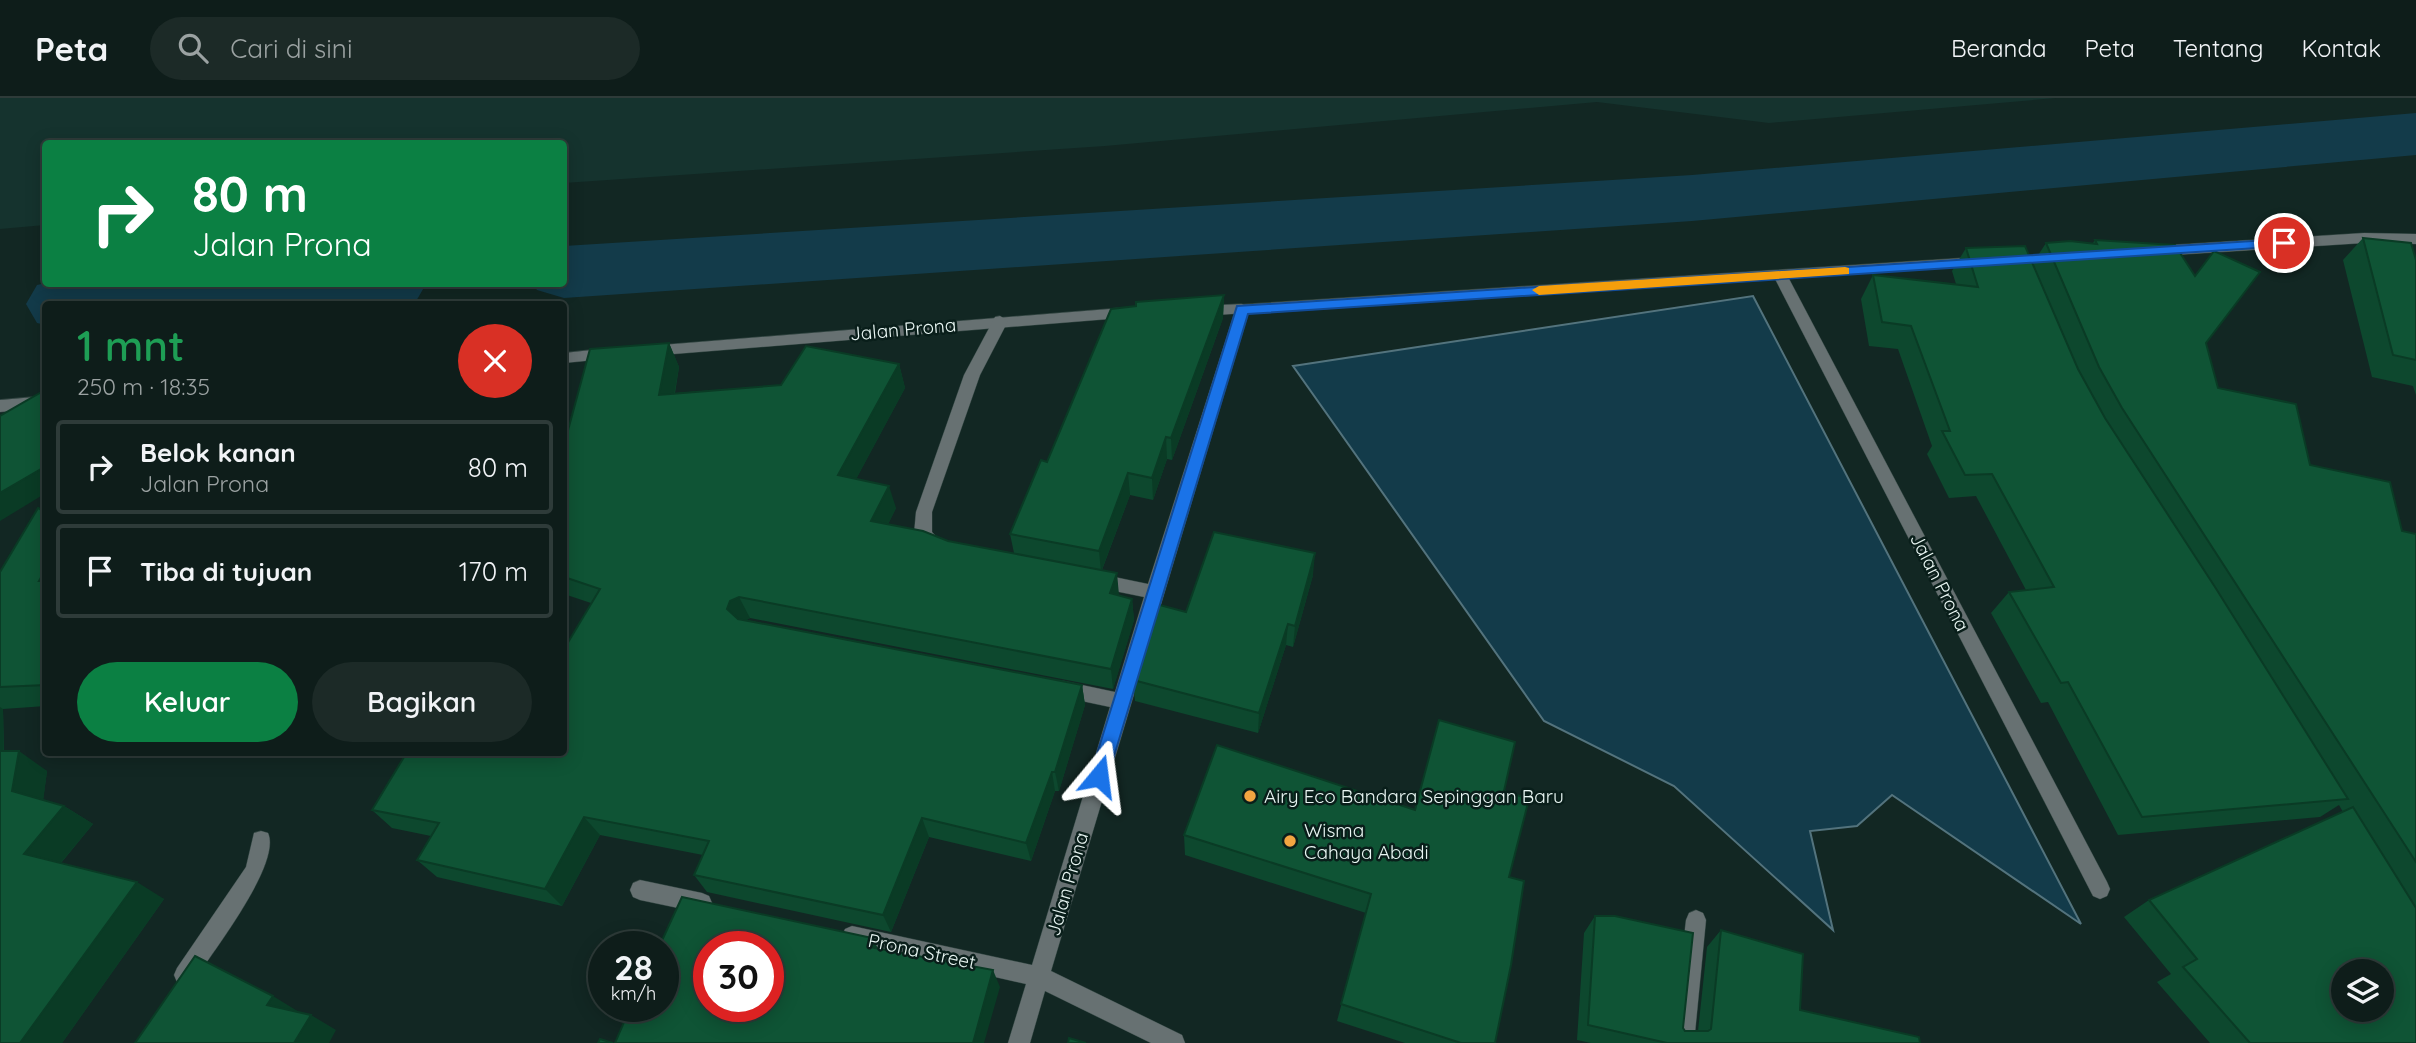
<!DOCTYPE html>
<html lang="id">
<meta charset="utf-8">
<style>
body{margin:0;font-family:Quicksand,sans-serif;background:#1c2a27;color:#f1f3f6;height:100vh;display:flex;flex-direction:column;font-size:26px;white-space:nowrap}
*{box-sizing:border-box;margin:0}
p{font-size:23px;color:#9ba2a2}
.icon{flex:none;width:38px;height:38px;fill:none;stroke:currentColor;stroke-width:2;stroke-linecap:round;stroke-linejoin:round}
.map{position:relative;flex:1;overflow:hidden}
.panel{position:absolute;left:42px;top:203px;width:525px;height:455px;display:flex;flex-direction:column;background:#0e1d1a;border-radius:7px;box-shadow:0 4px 18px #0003,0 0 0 2px #2e3b39}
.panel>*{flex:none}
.guide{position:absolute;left:42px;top:42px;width:525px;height:147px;border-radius:7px;box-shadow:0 4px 18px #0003,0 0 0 2px #2e3b39;background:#0b8043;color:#fff;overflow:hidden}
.tools{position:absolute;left:2331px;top:861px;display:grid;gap:14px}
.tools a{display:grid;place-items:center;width:63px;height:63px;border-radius:50%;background:#0e1d1a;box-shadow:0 4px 18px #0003,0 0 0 2px #2e3b39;font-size:35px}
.speed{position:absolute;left:588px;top:833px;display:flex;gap:14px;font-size:35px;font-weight:700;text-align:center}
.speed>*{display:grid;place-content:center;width:91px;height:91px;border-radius:50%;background:#0e1d1a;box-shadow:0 4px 18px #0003,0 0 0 2px #2e3b39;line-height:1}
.speed small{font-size:18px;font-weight:400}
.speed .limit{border:10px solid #d22;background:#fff;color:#111}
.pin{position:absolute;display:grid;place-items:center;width:60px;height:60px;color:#fff;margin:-30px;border:4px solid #fff;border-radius:50%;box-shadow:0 2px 7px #0007}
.me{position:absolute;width:77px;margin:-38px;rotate:16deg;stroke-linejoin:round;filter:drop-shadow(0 0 5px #0008)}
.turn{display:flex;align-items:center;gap:24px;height:147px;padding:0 35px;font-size:32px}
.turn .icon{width:91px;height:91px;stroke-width:2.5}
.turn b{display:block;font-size:49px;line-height:60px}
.round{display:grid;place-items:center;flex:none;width:74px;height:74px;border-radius:37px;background:#1c2a27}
.overview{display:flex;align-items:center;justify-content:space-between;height:119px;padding:0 35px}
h1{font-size:42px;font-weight:600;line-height:52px;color:#1e9e55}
.primary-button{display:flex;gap:14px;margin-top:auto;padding:14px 35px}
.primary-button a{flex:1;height:80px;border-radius:42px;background:#0b8043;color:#fff;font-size:28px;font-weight:600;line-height:80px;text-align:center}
.primary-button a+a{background:#1c2a27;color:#f1f3f6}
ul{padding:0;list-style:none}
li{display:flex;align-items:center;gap:21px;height:94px;margin:0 14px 10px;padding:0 21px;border:4px solid #2e3b39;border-radius:7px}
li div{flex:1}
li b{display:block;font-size:26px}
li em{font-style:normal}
header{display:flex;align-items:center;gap:42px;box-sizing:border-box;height:98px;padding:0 35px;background:#0e1d1a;border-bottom:2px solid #2e3b39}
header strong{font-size:33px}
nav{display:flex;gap:38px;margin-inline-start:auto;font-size:24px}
.search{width:490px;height:63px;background:#1c2a27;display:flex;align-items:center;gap:18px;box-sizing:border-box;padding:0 24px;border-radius:38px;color:#9ba2a2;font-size:26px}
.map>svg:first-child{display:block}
.built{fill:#15332e}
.water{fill:#133b4a;stroke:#53737d;stroke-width:2}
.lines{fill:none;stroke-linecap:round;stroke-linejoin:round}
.river{fill:#133b4a;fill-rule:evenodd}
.lane-casing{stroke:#304440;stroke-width:1}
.street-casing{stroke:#304440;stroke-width:1}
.lane{fill:#677172;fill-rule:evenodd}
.street{fill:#677172;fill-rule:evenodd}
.wall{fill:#0d482e}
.shaded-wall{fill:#0a3b25}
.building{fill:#0f5435;stroke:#0a3b25;stroke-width:2;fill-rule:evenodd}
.route{fill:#1a73e8;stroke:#114b97;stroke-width:2}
.slow{fill:#f59e0b}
.poi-dot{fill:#f2a541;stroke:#091e1a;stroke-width:2.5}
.labels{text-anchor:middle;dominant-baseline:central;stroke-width:5;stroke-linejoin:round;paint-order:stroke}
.street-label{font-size:19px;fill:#e9f6f3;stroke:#091e1a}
.poi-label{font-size:19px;fill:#e9f6f3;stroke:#091e1a;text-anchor:start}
</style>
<header>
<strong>Peta</strong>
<div class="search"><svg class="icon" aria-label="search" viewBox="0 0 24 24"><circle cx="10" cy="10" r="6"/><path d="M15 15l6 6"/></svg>Cari di sini</div>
<nav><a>Beranda</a><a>Peta</a><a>Tentang</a><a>Kontak</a></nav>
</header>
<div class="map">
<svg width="2416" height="945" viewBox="0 0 2416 945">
<rect width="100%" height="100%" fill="#122723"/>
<!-- built -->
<path class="built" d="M0 0H2056L1769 25 1597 4 1105 48 564 85V46H46L45 127 0 131Z"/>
<!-- water -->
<path class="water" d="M1753 198 2081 826 1892 697 1857 728 1810 733 1833 832 1674 688 1544 623 1293 268Z"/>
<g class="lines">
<!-- river -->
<g class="river">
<path d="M2416 15V57L1692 123 564 200 537 192 533 186H564V148L1692 77Z"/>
<path d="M46 185V186H426L415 205 408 206H46V227L37 225 26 206 37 187Z"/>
</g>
<!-- lane casing -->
<g class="lane-casing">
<g id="lane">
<path d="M1780 172 1787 177 2107 784 2110 791 2107 798 2100 801 2093 798 1773 177Z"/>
<path d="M1242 206 1250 211 1247 215 1200 218 1192 213 1200 208Z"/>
<path d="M1134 209 1142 214 1134 219 649 258 641 253 649 248Z"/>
<path d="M610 250 618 256 615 260 564 265V255Z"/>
<path d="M46 298V310L0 314V302Z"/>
</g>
</g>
<!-- street casing -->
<g class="street-casing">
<g id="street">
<path d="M2364 135 2416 136V146L2364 145 2157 158 2150 153 2157 148Z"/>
<path d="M1979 159 1984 161 1986 164 1984 167 1248 216 1051 873 1182 937 1185 945H1151L1045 893 1030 945H1008L1026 886 845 845 842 838 845 831 852 828 1032 867 1110 609 1063 599 1056 597 1054 591 1056 585 1063 583 1115 594 1144 499 1095 489 1089 487 1086 482 1089 477 1095 475 1148 486 1237 207Z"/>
<path d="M1000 218 1008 223 980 277 932 414V434L946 449 943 454C931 458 920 446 914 436L916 414 964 277 995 219Z"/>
<path d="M261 733 268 735C282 766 211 856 193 884L185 888 177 884 174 877 177 870 246 769 254 735Z"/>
<path d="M640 782 702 795 709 798 712 805 709 812 702 815 640 802 633 799 630 792 633 785Z"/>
<path d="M1696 812 1703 815 1706 822 1694 945H1672L1686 822 1689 815Z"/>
</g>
</g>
<!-- lane -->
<use href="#lane" class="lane"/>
<!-- street -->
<use href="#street" class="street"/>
</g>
<!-- wall -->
<g class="wall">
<path d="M2363 140 2416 162V297L2413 288 2372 279 2343 162Z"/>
<path d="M2095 142 2206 245 2218 290 2310 367 2402 433 2416 436V945H2210L2157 884 2171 876 2124 819 2149 802 2343 714 2339 707 2320 719 2118 737 2048 604 2041 605 1991 515 2009 494 2026 492 1976 398 1949 400 1927 356 1932 348 1898 251 1869 248 1861 201 1873 177 1956 186 1952 173 1966 150 2033 165 2046 145 2092 146Z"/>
<path d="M1224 197 1223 220 1172 362 1167 361 1153 402 1130 397 1102 472 1119 497 1132 501 1134 522 1113 591 750 520 746 522 1082 587 1085 607 1059 693H1055L1031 763 929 739 891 834 707 794 694 777 703 757 600 737 562 808 437 779 417 762 431 738 392 730 372 712 564 654 591 505 564 496V347L669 245 679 269 675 295 781 287 899 266 905 290 856 381 896 410 888 426 948 443 1014 455 1010 436 1047 364Z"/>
<path d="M46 414V608L3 611 4 653 47 673 43 702 64 708 93 726 61 765 164 801 62 945H0V474Z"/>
<path d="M1313 477 1293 549 1286 547 1258 635 1135 603 1133 582 1186 514Z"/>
<path d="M1504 693 1509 779 1495 945H1405L1337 923 1366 815 1185 757 1184 737 1414 712Z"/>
<path d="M1595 818 1685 933H1698L1707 849 1721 832 1800 912 1920 945H1591L1577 942 1584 835Z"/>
</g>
<!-- shaded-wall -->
<g class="shaded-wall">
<path d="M1224 197 1223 220 1172 362 1171 340Z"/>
<path d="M669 245 679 269 670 320 659 297Z"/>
<path d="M899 266 905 290 846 400 838 377Z"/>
<path d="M1166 339 1167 361 1153 402 1152 380Z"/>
<path d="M46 368V395L0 423V395Z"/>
<path d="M1128 375 1130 397 1101 474 1099 453Z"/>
<path d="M889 388 896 410 879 445 871 423Z"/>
<path d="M1315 455 1313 477 1293 549 1295 528Z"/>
<path d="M46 471V489L39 483Z"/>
<path d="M1117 475 1119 497 1113 517 1110 495Z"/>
<path d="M739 499 750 520 741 525 727 511 730 503Z"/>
<path d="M1132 501 1134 522 1113 591 1111 571Z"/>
<path d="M1288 526 1286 547 1258 635 1259 615Z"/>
<path d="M1082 587 1085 607 1059 693 1055 674Z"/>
<path d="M0 609 3 611 4 673 0 670Z"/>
<path d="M19 653 47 673 42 712 12 693Z"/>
<path d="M1052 674 1055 693 1031 763 1026 745Z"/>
<path d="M64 708 93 726 54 773 24 756Z"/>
<path d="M584 719 600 737 562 808 545 791Z"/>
<path d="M922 720 929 739 891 834 883 817Z"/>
<path d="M137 784 164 801 62 945H20Z"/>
<path d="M872 840 882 857 869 849Z"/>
<path d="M993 872 1000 889 984 945H973Z"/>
<path d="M273 898 299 914 294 922 267 907Z"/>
<path d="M311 917 336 932 329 945H294Z"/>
</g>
<!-- building -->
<g class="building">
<path d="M2363 140 2411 145 2416 162V262L2393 257Z"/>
<path d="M2095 142 2175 147 2195 178 2214 153 2260 174 2206 245 2218 290 2296 306 2310 367 2390 384 2402 433 2416 436V764L2122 310 2099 269 2046 145 2070 143 2097 146Z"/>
<path d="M2025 148 2078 271 2105 320 2215 489 2348 701 2142 719 2068 584 2061 585 2009 494 2054 489 1992 376 1965 377 1942 333H1950L1911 228 1882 224 1873 177 1978 189 1966 150Z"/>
<path d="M1224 197 1171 340 1166 339 1152 380 1128 375 1099 453 1010 436 1041 362 1047 364 1111 211 1136 208V204Z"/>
<path d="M669 245 659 297 781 287 806 248 899 266 838 377 889 388 871 423 923 433 948 443 1117 475 1110 495 1132 501 1111 571 739 499 730 503 727 511 738 521 1082 587 1055 674H1052L1026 745 922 720 883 817 694 777 709 743 584 719 545 791 417 762 439 725 372 712 407 654H564V551L600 491 564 479V347L590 251Z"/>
<path d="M45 292 46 293V368L0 395V318Z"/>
<path d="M38 410 46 414V471L39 483H46V587L0 589V474Z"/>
<path d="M1214 434 1315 455 1295 528 1288 526 1259 615 1133 582 1156 506 1186 514Z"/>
<path d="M1439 622 1515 644 1504 693 1529 701 1509 779 1524 783 1511 867 1495 945H1461L1341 906 1371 796 1184 737 1217 647 1415 712Z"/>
<path d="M0 653H19L12 693 64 708 24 756 137 784 20 945H0Z"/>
<path d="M2353 709 2416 810V945H2250L2183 869 2197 861 2149 802ZM2343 873H2382V912H2343Z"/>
<path d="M682 799 872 840 869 849 993 872 973 945H615L631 908H663V849H659ZM709 849H768V908H709Z"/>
<path d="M1595 818H1615L1693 835 1683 930 1685 933H1708L1711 931 1721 832 1803 856 1800 912 1919 939 1920 945H1667L1588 927Z"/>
<path d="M195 858 273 898 267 907 311 917 294 945H135Z"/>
<path d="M1069 940 1086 945H1068Z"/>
<path d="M600 941 613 945H598Z"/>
</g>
<!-- route -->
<path class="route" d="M2284 141 2290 145 2288 148 1248 216 1108 678 1105 684 1099 686 1093 684 1090 678 1237 208Z"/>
<!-- slow -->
<path class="slow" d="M1845 169 1849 170V176L1539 197 1532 192 1539 188Z"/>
<!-- markers -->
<g class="poi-dot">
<circle cx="1250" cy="698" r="7"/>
<circle cx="1290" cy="743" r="7"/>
</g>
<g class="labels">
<!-- street labels -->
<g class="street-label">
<text transform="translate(903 231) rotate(-5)">Jalan Prona</text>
<text transform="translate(1940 484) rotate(63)">Jalan Prona</text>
<text transform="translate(1067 786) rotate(-74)">Jalan Prona</text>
<text transform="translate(922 853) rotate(12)">Prona Street</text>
</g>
<!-- poi labels -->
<g class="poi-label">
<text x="1264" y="698">Airy Eco Bandara Sepinggan Baru</text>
<text x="1304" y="732">Wisma<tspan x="1304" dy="22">Cahaya Abadi</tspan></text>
</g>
</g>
</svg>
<div class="tools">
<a><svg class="icon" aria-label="layers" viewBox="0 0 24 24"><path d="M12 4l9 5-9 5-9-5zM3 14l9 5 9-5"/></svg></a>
</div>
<div class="speed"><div>28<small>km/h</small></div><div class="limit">30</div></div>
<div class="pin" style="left:2284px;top:145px;background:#d93025"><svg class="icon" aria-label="arrive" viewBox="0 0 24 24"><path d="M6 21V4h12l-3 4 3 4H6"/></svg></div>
<svg class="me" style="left:1099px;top:678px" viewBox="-20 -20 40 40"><path d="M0-17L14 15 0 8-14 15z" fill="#1a73e8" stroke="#fff" stroke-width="4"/></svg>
<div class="guide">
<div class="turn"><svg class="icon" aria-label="right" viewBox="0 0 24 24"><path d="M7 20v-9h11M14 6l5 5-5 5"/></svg><div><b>80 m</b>Jalan Prona</div></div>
</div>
<section class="panel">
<div class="overview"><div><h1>1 mnt</h1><p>250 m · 18:35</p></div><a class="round" style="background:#d93025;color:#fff"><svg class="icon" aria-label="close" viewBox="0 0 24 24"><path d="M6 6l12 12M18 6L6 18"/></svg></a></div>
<ul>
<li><svg class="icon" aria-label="right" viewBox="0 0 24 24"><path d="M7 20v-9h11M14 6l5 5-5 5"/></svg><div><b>Belok kanan</b><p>Jalan Prona</p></div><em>80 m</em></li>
<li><svg class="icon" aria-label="arrive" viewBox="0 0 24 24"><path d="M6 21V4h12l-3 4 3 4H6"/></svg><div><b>Tiba di tujuan</b></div><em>170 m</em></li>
</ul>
<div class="primary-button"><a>Keluar</a><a>Bagikan</a></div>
</section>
</div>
